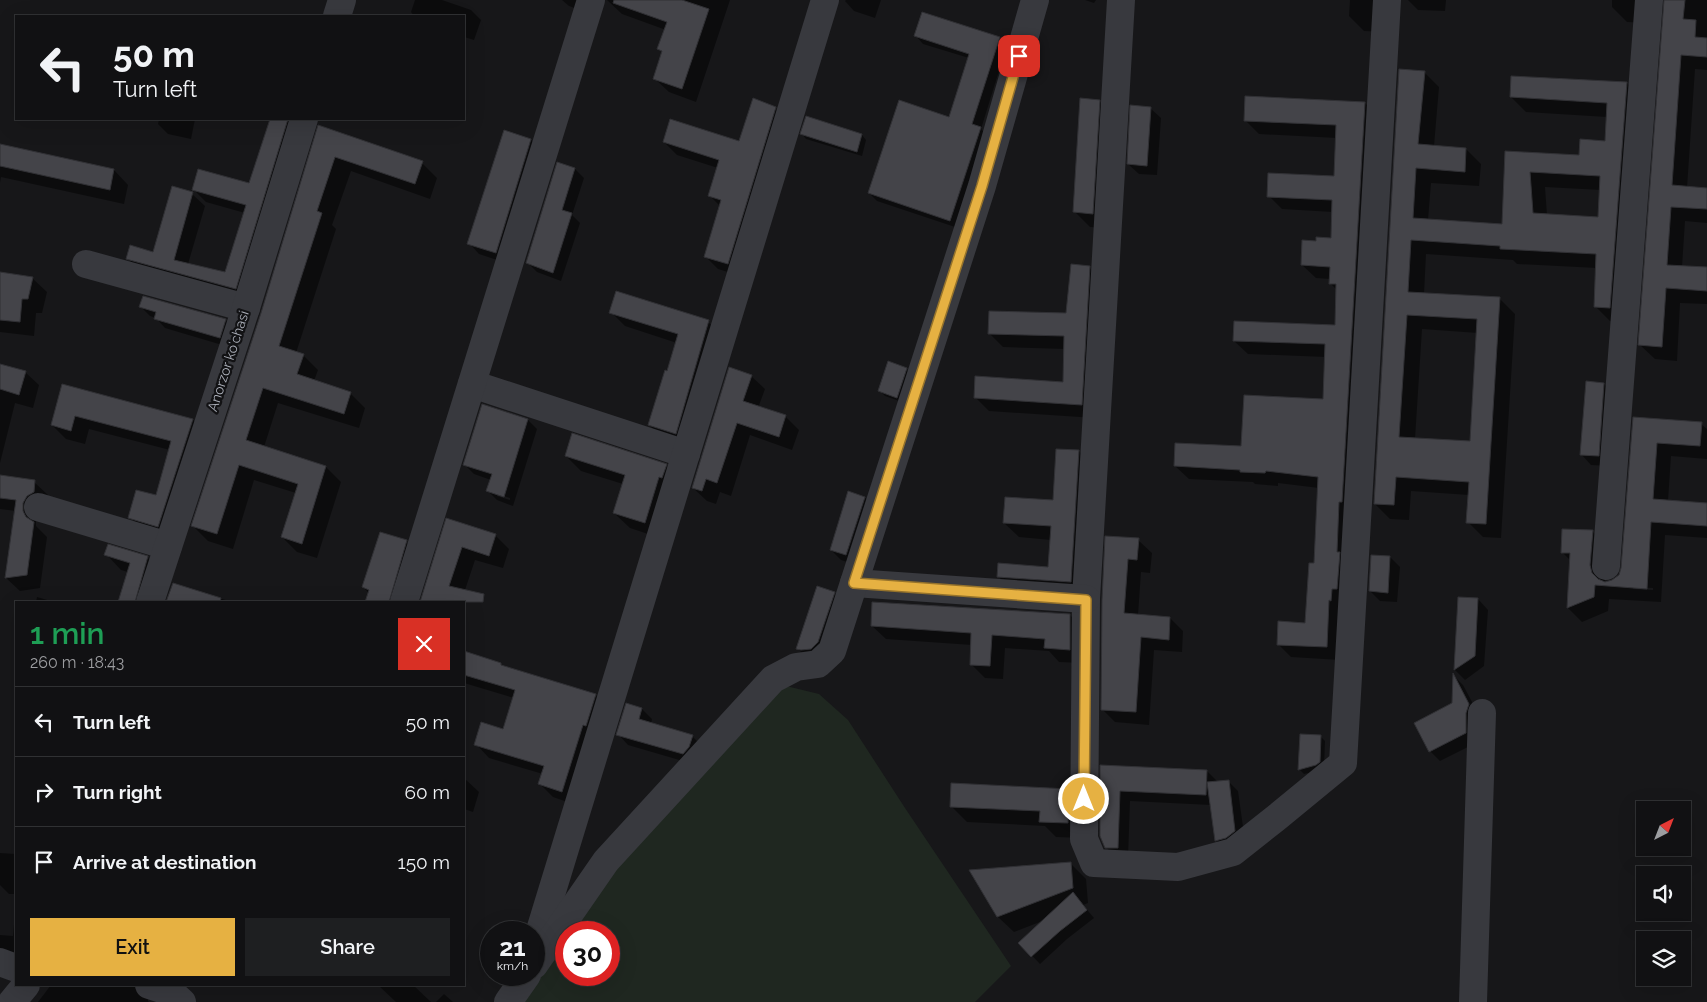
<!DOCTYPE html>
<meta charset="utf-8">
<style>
body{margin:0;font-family:Raleway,sans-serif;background:#1e1f21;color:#f1f3f6;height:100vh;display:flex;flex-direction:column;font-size:19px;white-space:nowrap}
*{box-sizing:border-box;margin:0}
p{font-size:16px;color:#9c9da0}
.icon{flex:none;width:28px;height:28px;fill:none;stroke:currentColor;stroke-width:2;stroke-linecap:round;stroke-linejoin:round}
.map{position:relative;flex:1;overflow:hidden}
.sheet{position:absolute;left:15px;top:601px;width:450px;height:385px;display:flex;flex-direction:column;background:#111113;border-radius:0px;box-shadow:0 5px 20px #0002,0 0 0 1px #303133}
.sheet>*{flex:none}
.banner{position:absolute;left:15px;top:15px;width:450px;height:105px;border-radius:0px;box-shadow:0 5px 20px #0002,0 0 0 1px #303133;background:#111113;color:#f1f3f6;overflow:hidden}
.needle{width:32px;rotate:42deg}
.controls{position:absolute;left:1636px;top:801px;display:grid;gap:10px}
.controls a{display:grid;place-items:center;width:55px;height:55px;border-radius:0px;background:#111113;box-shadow:0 5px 20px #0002,0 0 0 1px #303133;font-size:25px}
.speed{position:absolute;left:480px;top:921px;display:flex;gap:10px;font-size:25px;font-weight:700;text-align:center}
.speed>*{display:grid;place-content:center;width:65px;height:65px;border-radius:50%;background:#111113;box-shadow:0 5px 20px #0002,0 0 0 1px #303133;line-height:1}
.speed small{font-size:12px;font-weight:400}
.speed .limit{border:8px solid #d22;background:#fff;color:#111}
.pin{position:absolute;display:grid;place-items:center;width:42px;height:42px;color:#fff;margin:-21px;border-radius:10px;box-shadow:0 2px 8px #0006}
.me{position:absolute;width:55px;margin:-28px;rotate:0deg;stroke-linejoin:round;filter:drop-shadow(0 0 4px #0008)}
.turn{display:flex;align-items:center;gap:18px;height:105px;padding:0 15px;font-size:22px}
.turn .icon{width:65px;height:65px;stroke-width:2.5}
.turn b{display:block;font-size:35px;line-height:42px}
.round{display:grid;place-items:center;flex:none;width:52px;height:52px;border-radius:0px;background:#1e1f21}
.overview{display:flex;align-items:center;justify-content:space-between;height:85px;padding:0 15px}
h1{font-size:30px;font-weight:600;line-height:38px;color:#1e9e55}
.action{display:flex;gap:10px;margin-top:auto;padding:10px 15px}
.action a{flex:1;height:58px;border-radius:0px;background:#e6b142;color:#111;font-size:20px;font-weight:600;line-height:58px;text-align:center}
.action a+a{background:#1e1f21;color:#f1f3f6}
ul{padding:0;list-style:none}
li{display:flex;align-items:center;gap:15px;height:70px;padding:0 15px;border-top:1px solid #303133}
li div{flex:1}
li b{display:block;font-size:19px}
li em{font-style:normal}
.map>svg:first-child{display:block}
.green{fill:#1f2720;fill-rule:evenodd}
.shadow{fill:#0007;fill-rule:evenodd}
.building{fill:#444449;stroke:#313135;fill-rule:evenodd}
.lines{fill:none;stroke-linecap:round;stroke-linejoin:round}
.minor{stroke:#38393e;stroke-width:28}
.route-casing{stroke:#96732b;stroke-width:12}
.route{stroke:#e6b142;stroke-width:9}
.labels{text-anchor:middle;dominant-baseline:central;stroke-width:4.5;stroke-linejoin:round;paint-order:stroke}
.street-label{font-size:14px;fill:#aaaeb8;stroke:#121214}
</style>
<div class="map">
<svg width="1707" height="1002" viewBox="0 0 1707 1002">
<rect width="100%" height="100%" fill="#171719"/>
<!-- green -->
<path class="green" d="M782 685 819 694 848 720 905 808 1011 966 975 1002H516L614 866ZM566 932H609V975H566Z"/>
<!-- shadow -->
<g class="shadow">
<path d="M415 0H442L471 10 481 20 474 40 464 37V16H414L411 12Z"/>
<path d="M562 0H599L589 13 569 6Z"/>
<path d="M607 0H730L696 102 669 92 654 78 663 53 659 49 666 30 622 14Z"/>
<path d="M846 0H881L875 18 854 11 845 1Z"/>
<path d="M1085 0H1096L1094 3Z"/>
<path d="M1350 0H1397L1385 32 1364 31 1349 16Z"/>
<path d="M1408 0H1446L1445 11 1418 10Z"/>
<path d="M1612 0H1658L1647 23 1627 22 1612 7Z"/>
<path d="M1666 0H1707V70L1695 69 1687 188 1707 189V223L1685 221 1682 267 1707 268V304L1680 303 1677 361 1655 359 1640 345Z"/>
<path d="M916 36 1000 38 1007 45 981 129 988 136 958 228 877 201 869 193 950 118 969 58 923 44Z"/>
<path d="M1424 72 1439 87 1434 146 1466 149 1481 164 1479 186 1431 183 1428 220 1503 225 1507 152 1580 156 1606 142 1607 117 1526 112 1511 97 1627 83 1642 98 1625 322 1610 321 1595 306 1597 268 1517 264 1513 260 1426 254 1424 294 1500 299 1515 314 1501 538 1483 537 1468 522 1469 495 1411 491 1409 520 1390 519 1375 504ZM1545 187 1601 190 1599 218 1547 215ZM1422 329 1478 333 1471 442 1415 439Z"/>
<path d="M1099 101 1114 116 1108 228 1090 227 1075 212Z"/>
<path d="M1365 103 1378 116 1340 660 1291 657 1278 644 1306 624 1315 565 1319 488 1278 483V486L1255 484 1253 482 1189 479 1175 466 1243 448 1324 400 1326 357 1248 354 1234 341 1336 326 1337 290 1330 283V279L1316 278 1302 265 1317 242 1332 239 1333 212 1282 209 1269 196 1335 178 1337 138 1259 134 1246 121Z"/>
<path d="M775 108 788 121 741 276 718 269 705 256 720 206 710 196 718 168 677 155 664 142H740Z"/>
<path d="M1150 108 1161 118 1157 175 1139 174 1128 164Z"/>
<path d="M807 118 862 135 866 140 862 156 806 139 802 134Z"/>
<path d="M155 119H195L191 139 168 134 158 124 159 120Z"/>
<path d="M271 119H290L248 301 140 271 127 258 153 253 192 194 205 206 188 264 226 274 245 213 206 202 193 189 250 184Z"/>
<path d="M319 127 422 163 437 178 430 199 351 171 332 225 336 229 296 353 303 355 318 370 314 381 350 393 365 408 359 428 278 403 264 447 326 467 341 482 317 558 297 552 282 537 296 493 254 480 233 549 208 541 193 526 262 313Z"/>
<path d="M505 132 531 140 541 151 506 263 479 254 469 243Z"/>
<path d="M0 145 114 170 128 185 124 204 1 177 0 183Z"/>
<path d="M558 164 575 169 584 178 572 215 580 223 561 281 537 272 528 263Z"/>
<path d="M1089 267 1103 281 1095 418 989 411 975 397 1064 384 1065 349 1003 347 990 334 1067 314Z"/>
<path d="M0 273 32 278 47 292 42 313H36L34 336 0 332Z"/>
<path d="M141 307 225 320 235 329 229 347 165 328 156 318 150 316Z"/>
<path d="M611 312 708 322 722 335 689 447 663 438 649 425 677 343 625 326Z"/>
<path d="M0 365 25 372 39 385 33 408 15 403 0 463Z"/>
<path d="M906 369 911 374 902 402 885 396 880 391Z"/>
<path d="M751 376 765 389 758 408 786 417 799 430 792 450 750 435 731 496 720 492 716 504 707 501 693 488Z"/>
<path d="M1604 384 1614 394 1609 466 1591 465 1581 454Z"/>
<path d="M62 386 193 420 206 434 172 540 144 531 130 517 157 497 170 450 89 429 85 444 66 439 52 425Z"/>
<path d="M1634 419 1701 424 1707 429V459L1671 456 1668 501 1707 504V538L1665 535 1661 602 1609 599 1608 611 1582 622 1568 608 1571 561 1562 552 1592 531 1607 546 1605 583 1613 581 1620 576 1623 568ZM1633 587 1653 588V590L1633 589Z"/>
<path d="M528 420 537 429 513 506 497 500 488 491 491 480 474 474 464 464ZM497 494 510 498V500L497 496Z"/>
<path d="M1079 451 1093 466 1086 596 1013 592 999 577 1049 568 1051 540 1019 537 1004 523 1054 502Z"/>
<path d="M566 456 666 465 681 481 660 538 630 528 614 513 623 484 581 471Z"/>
<path d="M0 476 34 482 48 495 47 505 36 517V526L47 537 40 588 20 591 6 578 16 511 0 509Z"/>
<path d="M865 498 875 508 857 565 841 560 831 550Z"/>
<path d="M447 520 495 535 509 549 503 568 475 560 462 599 464 601V603L422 602Z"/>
<path d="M1138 540 1152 553 1150 573 1141 572 1138 615 1170 618 1183 631 1182 652 1154 650 1149 725 1115 722 1102 709 1103 600Z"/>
<path d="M406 542 419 555 405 602H367L369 593 363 587Z"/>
<path d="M109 546 148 558 163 573 154 602H133L122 591 128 572 121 570 106 554Z"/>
<path d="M1390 557 1400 567 1397 602 1380 601 1370 591Z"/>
<path d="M173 584 232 602H168Z"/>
<path d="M834 593 844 603 828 653 808 659 798 649Z"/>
<path d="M37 597 54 602H36Z"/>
<path d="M1459 598 1478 599 1488 610 1484 666 1465 680 1455 670Z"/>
<path d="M1070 615 1083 629V663L1059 662 1049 651 1005 648 1003 679 985 678 971 664 972 645 886 639 872 626Z"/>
<path d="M464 653 500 664 503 667 595 695 609 708 576 805 553 797 540 784 543 774 489 758 476 744 504 730 514 698 464 683Z"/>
<path d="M1454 676 1463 685 1479 715 1476 743 1440 761 1430 751 1453 704Z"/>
<path d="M627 705 642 709 652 719 651 724 692 736 702 746 693 764 628 745 618 734Z"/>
<path d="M1320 736 1325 741 1324 767 1321 770 1304 774 1299 769Z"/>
<path d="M1101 767 1207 771 1217 781H1228L1238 791 1245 841 1226 850 1216 840 1211 805 1130 801 1128 858H1116L1106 847Z"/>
<path d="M464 778 479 792 473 812 464 809Z"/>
<path d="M1068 790 1084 805 1083 838 1056 837 1045 826 967 822 951 806Z"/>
<path d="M0 853 16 854V894H9L0 885Z"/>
<path d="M1070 863 1086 879 1088 903 1083 905 1094 918 1067 939 1040 964 1020 943 1045 920 1014 932 998 917 971 871Z"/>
<path d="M16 901V961L0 957V935L13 936Z"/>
<path d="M51 985H158L148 994V1001L149 1002H38Z"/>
<path d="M378 985H413L431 1002H396Z"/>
<path d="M444 994 453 1002H436Z"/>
</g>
<!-- building -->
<g class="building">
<path d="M614 0H682L709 9 682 89 653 79 662 51 657 49 667 22 613 3Z"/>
<path d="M1664 0H1685L1683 19 1696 20 1695 37 1707 38V57L1681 55 1672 185 1707 188V209L1671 207 1667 265 1707 267V291L1666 288 1662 347 1638 345Z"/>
<path d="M922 12 1000 37 972 124 981 127 950 221 868 193 899 100 949 117 969 54 914 36Z"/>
<path d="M1399 69 1425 71 1418 144 1466 148 1465 172 1416 168 1413 218 1502 224 1505 151 1579 155 1580 139 1605 141 1607 103 1510 97 1511 76 1627 82 1610 308 1594 307 1596 254 1500 249V246L1411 240 1408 292 1500 297 1486 524 1466 523 1469 482 1396 477 1394 505 1374 504ZM1530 172 1600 176 1598 217 1533 213ZM1407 315 1477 319 1470 441 1399 437Z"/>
<path d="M1245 96 1365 102 1342 502H1339L1337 552H1340L1337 589H1332L1331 601 1329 600 1327 647 1277 645 1278 621 1305 623 1309 563H1314L1318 477 1266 471 1265 473 1240 472V470L1174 466 1175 443 1241 446 1244 395 1323 399 1325 344 1233 341 1234 321 1335 325 1336 284H1329L1330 267 1301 265 1302 240 1316 241V237L1331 238 1332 200 1267 197 1268 173 1334 176 1336 125 1244 121Z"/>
<path d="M753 98 776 107 728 264 704 257 721 200 708 196 719 160 663 142 670 119 739 141Z"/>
<path d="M1080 98 1100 100 1093 214 1073 212Z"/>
<path d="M1130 105 1151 107 1147 166 1127 164Z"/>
<path d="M806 116 862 134 857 152 800 134Z"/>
<path d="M270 119H288L236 289 126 259 130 245 153 252 172 186 193 192 174 260 225 272 246 205 192 190 198 169 249 183Z"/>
<path d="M318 125 423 161 415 184 335 157 317 211 322 213 279 346 304 354 297 374 351 392 344 414 263 388 246 440 326 466 302 544 281 537 298 484 239 465 217 534 191 526 261 313Z"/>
<path d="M504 130 531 139 496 253 467 244Z"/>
<path d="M0 144 114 169 110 190 0 166Z"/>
<path d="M557 162 575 168 562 210 572 213 553 273 526 263Z"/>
<path d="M1071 264 1090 266 1082 405 974 398 975 376 1063 382 1064 336 988 334 989 311 1066 313Z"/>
<path d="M0 272 33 277 28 299H22L20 322 0 320Z"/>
<path d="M616 291 709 320 676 434 648 425 665 370 667 371 678 334 609 313Z"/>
<path d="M143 296 226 319 220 338 154 319 156 312 139 307Z"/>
<path d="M888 361 907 368 897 398 878 391Z"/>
<path d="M0 364 26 371 19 395 0 389Z"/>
<path d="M729 367 752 375 743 401 786 415 779 437 737 423 717 483 706 479 702 491 692 488Z"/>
<path d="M1586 381 1604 383 1599 456 1580 455Z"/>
<path d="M62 384 193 419 158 527 128 518 136 490 156 495 171 441 75 416 71 431 51 425Z"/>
<path d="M482 404 528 419 504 497 486 491 492 474 463 465Z"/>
<path d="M1633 417 1702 422 1700 446 1657 443 1653 499 1707 503V526L1651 522 1647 589 1595 585 1594 597 1567 608 1570 553H1561L1562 529 1593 530 1590 565 1592 573 1598 579 1605 582 1612 580 1619 575 1621 568Z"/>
<path d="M572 433 667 464 662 478 659 477 645 523 613 513 625 475 565 456Z"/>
<path d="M1056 449 1079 450 1071 582 997 577 998 563 1048 567 1051 526 1003 523 1005 497 1053 500Z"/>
<path d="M0 475 35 480 34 492 27 496 23 503V511L26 517 34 522 27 575 5 578 16 500 0 498Z"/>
<path d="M848 491 865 497 846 555 830 550Z"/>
<path d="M446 518 496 534 489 556 462 547 449 586 484 594 483 602H420Z"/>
<path d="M380 532 407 540 389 602H365L369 590 362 587Z"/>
<path d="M1105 536 1139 538 1137 560 1128 559 1124 613 1170 617 1169 640 1141 637 1136 712 1101 710 1102 600Z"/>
<path d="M108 544 148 556 135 602H118L130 563 104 555Z"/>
<path d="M1371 555 1390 556 1388 593 1369 591Z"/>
<path d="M173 583 221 598 220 602H166Z"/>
<path d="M817 586 835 592 818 642 811 649 801 650 796 649Z"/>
<path d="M1458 597 1478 598 1475 656 1454 670Z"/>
<path d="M872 602 1070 614V650L1044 648 1045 639 992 635 990 666 970 665 971 633 871 626Z"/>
<path d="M464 651 501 663V665L596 694 586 726 583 725 562 792 538 784 544 766 474 745 481 722 503 729 515 690 464 675Z"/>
<path d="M1453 673 1469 704 1466 713V733L1429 752 1414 723 1452 703Z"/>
<path d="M626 703 642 708 639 719 693 735 689 747 683 754 616 735Z"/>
<path d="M1300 734 1321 735 1320 762 1316 765 1298 770Z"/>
<path d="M1100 765 1207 770 1206 795 1120 791 1118 848H1105L1100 836Z"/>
<path d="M1229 780 1235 831 1226 838 1215 841 1207 782Z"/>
<path d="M951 783 1069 789 1068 823 1039 822 1040 811 950 807Z"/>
<path d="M1071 862 1073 888 997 917 969 870Z"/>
<path d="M1073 892 1087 910 1060 931 1031 957 1018 943Z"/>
</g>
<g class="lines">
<!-- minor -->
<g class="minor">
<path d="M1121 0 1086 599 1084 839 1094 863 1178 867 1233 852 1276 818 1343 763 1387 0"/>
<path d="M337 16 342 0"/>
<path d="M86 264 246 308"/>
<path d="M472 384 686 454"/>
<path d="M38 507 168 546"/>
<path d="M1606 566 1649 0"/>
<path d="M854 583 1086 599"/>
<path d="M150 602 246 308 304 119"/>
<path d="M404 602 591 0"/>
<path d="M534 950 825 0"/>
<path d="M0 962 16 968"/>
<path d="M534 965 606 861 773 679 796 667 818 664 832 651 982 186 1035 0"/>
<path d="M149 985 171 992 182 1002"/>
<path d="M12 1002 26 985"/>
<path d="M508 1002 527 975"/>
<path d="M1473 1002 1482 713"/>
</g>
</g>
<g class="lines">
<!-- route casing -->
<g class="route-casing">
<path id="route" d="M1019 56 982 186 854 583 1086 600 1084 799"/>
</g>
<!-- route -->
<use href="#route" class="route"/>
</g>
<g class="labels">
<!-- street labels -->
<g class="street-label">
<text transform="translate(228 361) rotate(-72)">Anorzor koʻchasi</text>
</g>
</g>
</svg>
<div class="controls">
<a><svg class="needle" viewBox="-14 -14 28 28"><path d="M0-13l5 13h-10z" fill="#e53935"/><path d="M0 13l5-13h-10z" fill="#9c9da0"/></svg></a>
<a><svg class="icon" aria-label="sound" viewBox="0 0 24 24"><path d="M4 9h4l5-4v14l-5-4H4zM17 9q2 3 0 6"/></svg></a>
<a><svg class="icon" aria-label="layers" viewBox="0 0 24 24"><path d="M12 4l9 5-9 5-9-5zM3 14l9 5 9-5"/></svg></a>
</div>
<div class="speed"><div>21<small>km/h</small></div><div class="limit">30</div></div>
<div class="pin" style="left:1019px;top:56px;background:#d93025"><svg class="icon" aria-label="arrive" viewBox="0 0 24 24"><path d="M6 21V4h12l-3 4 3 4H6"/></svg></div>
<svg class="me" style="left:1084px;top:799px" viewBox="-20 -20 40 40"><circle r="17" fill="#e6b142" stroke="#fff" stroke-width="3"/><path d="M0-11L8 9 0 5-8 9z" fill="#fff"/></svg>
<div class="banner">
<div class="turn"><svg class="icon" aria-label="left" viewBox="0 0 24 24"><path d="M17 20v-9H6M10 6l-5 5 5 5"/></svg><div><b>50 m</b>Turn left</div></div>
</div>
<section class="sheet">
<div class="overview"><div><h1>1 min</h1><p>260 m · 18:43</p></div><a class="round" style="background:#d93025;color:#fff"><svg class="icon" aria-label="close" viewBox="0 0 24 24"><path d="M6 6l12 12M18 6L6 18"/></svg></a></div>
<ul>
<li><svg class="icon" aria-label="left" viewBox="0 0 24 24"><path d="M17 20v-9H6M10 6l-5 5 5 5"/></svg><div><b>Turn left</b></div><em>50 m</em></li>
<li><svg class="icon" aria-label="right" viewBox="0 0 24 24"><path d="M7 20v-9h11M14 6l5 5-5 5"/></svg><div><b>Turn right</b></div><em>60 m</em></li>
<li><svg class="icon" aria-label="arrive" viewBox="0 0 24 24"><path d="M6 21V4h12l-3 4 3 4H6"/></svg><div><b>Arrive at destination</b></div><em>150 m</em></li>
</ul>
<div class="action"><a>Exit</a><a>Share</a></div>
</section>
</div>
